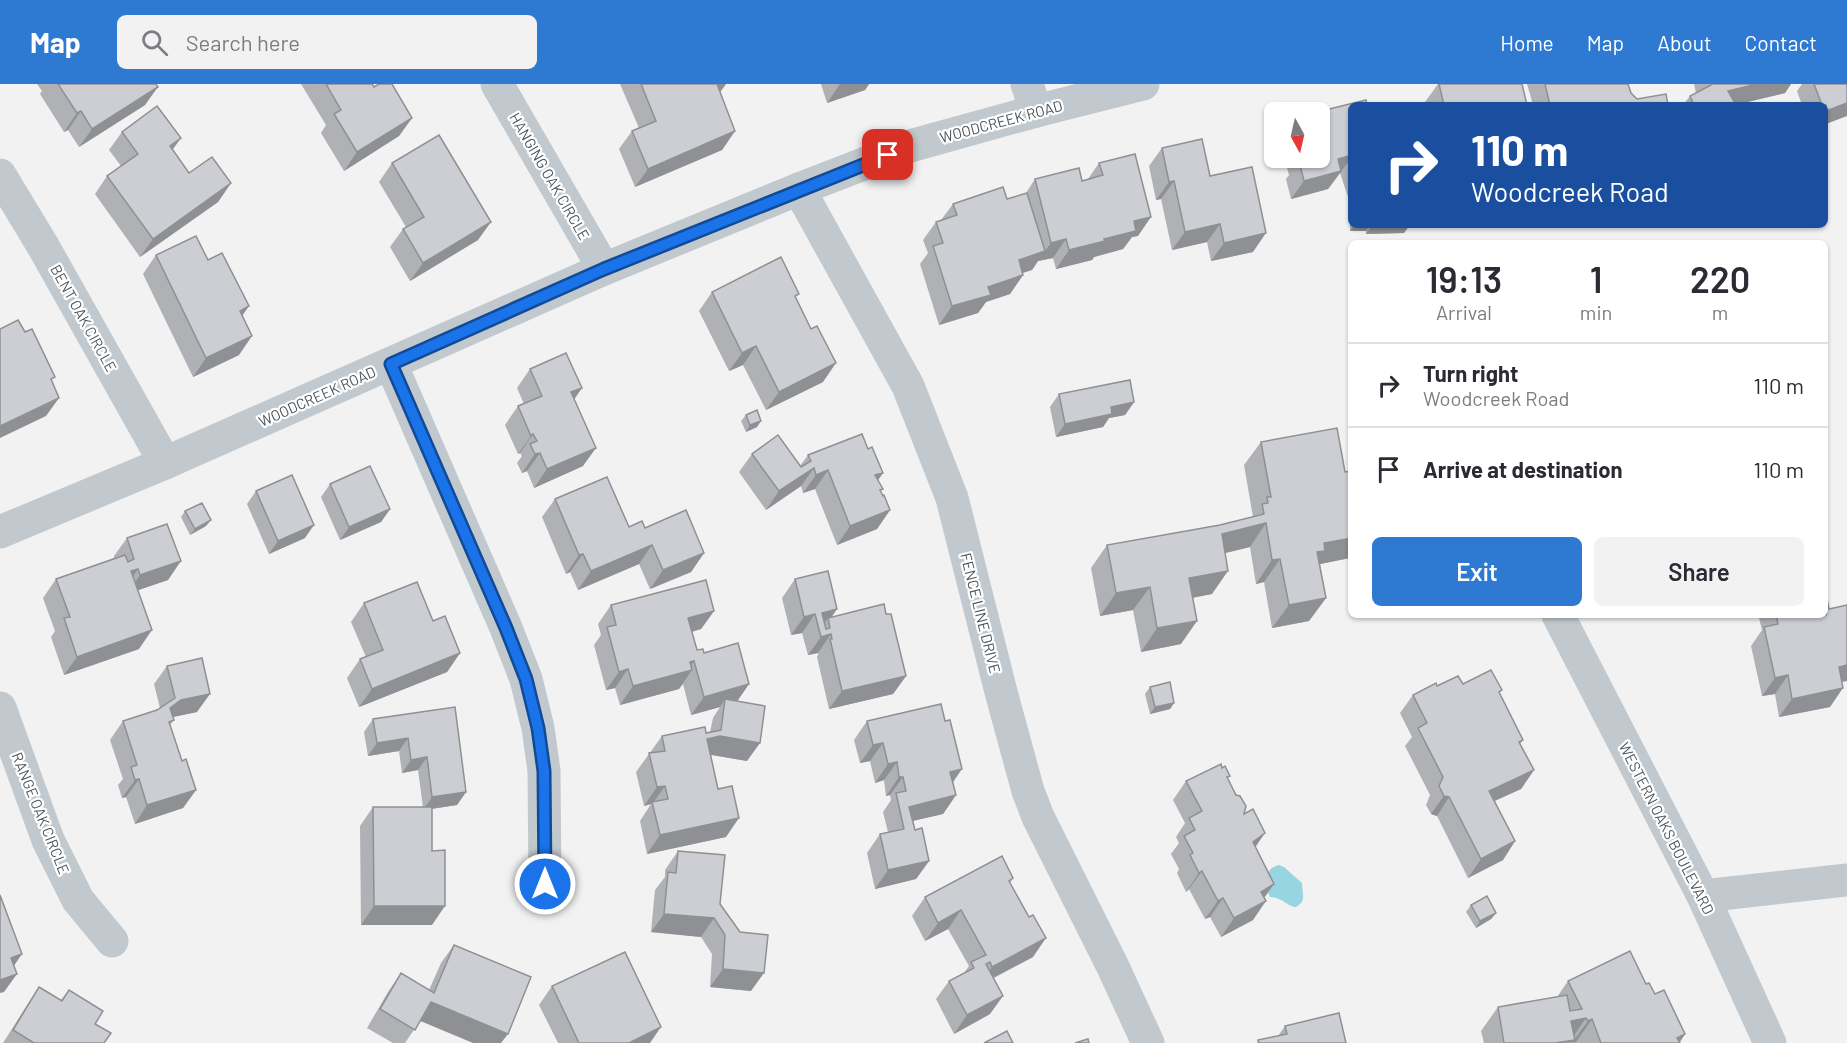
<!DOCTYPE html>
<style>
body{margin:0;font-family:Barlow,sans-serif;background:#f2f2f3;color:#2b2b33;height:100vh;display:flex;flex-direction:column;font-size:22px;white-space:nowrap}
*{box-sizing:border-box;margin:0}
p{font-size:20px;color:#7c7c81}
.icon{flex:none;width:33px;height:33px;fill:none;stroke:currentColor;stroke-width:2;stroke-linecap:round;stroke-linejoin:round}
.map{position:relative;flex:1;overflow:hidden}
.side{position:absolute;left:1348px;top:156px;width:480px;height:378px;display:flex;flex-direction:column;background:#fff;border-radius:9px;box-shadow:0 2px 4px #0004}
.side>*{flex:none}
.top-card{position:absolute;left:1348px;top:18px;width:480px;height:126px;border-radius:9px;box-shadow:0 2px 4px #0004;background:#1a4fa0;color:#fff;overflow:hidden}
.needle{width:39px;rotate:172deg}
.controls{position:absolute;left:1264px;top:18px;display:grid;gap:12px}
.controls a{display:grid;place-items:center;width:66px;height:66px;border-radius:9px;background:#fff;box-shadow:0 2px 4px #0004;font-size:30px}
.pin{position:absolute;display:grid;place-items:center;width:51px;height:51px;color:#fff;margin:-26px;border-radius:12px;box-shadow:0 3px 9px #0006}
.me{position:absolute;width:66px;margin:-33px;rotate:0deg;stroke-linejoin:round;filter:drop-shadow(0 0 4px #0008)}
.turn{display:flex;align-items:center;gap:21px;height:126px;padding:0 24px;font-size:27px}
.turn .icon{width:78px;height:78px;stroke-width:2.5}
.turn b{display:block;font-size:42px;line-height:51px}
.eta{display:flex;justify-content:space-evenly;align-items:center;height:102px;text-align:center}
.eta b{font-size:36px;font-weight:600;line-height:42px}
.cta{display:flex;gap:12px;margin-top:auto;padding:12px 24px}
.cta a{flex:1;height:69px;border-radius:9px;background:#2e79d1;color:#fff;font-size:24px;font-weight:600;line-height:69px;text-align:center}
.cta a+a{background:#f2f2f3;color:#2b2b33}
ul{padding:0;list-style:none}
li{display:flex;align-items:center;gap:18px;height:84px;padding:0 24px;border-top:2px solid #e1e1e2}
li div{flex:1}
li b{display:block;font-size:22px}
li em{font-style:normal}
header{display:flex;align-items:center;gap:36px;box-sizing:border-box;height:84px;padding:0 30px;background:#2e79d1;color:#fff}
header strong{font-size:28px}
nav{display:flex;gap:33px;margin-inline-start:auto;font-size:21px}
.search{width:420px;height:54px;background:#f2f2f3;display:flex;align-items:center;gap:15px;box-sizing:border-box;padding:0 21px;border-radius:9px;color:#7c7c81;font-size:22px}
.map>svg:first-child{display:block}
.water{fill:#98d5e3}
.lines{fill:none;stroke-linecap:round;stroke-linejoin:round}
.minor{stroke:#c1c9ce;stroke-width:33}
.wall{fill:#afb1b5}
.shaded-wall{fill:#8f9094}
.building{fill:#ccced3;stroke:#8f9094;stroke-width:1.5}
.route-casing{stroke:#114b97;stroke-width:15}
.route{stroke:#1a73e8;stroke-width:10}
.labels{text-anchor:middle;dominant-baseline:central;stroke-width:4.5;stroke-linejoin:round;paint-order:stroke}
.street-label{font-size:15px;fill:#4b555d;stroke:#fff}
</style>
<header>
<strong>Map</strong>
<div class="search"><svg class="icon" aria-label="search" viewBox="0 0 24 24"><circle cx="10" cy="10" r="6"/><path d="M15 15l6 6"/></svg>Search here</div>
<nav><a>Home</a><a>Map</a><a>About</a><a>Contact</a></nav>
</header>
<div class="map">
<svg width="1847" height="959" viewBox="0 0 1847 959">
<rect width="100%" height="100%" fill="#f3f2f2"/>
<!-- water -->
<path class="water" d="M1279 781 1284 783 1302 799C1302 809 1307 817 1296 823 1288 823 1284 814 1270 813 1264 801 1264 784 1279 781Z"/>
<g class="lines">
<!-- minor -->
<g class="minor">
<path d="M497 0 604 185"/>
<path d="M1027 0 1036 27"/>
<path d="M0 91 43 162 165 379"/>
<path d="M799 105 908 302 952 414 1001 608 1028 707 1038 733 1113 883 1148 959"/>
<path d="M391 280 506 544 526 595 538 644 544 687 545 800"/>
<path d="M0 448 165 379 604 185 799 105 910 62 1036 27 1143 0"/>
<path d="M1558 531 1703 812 1770 959"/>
<path d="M0 624 48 756 78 816 112 857"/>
<path d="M1703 812 1847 796"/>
</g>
</g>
<!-- wall -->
<g class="wall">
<path d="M37 0H156L145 21 79 63 68 46 64 48 40 10 42 7Z"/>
<path d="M301 0H372L374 3 412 34 399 52 344 87 321 49 326 41Z"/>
<path d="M620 0H726L720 8 735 47 722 66 635 103 619 65 632 47 639 44Z"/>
<path d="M821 0H869L865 6 827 19Z"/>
<path d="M1438 0H1464L1527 21H1426L1425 18Z"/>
<path d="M1527 0H1628L1631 9 1637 15 1668 21H1533Z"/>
<path d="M1694 0H1791L1785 9 1736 21H1683L1690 12 1696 9Z"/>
<path d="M1802 0H1847L1826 21H1802L1797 7Z"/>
<path d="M1352 21V141H1410L1404 149 1366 150V147H1350V119L1340 89 1328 105 1291 115 1286 95 1289 91 1284 74H1320Z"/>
<path d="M122 48 173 66 189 89 231 99 218 118 140 173 95 110 107 92 121 82 109 66Z"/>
<path d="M1162 64 1210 92 1253 168 1211 177 1207 158 1172 166 1161 115 1156 116 1149 82Z"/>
<path d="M392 79 478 156 410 197 390 163 403 145 406 143 379 98Z"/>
<path d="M1099 79 1138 152 1132 153 1123 165 1094 173 1092 176 1056 185 1053 174 1038 177 1032 186 1022 189 1023 191 1010 210 986 218 978 229 939 241 920 180 928 169 923 156 936 138 941 136 953 120 1007 115 1026 109 1035 95 1082 97 1088 95Z"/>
<path d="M156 171 208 176 242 232 239 271 193 293 143 190Z"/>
<path d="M712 208 796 215 811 245 823 298 766 326 743 281 729 287 699 227Z"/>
<path d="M530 285 574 315 583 382 534 404 527 387 522 389 517 379 522 372 520 369 518 370 505 341 518 322 524 320 517 304Z"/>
<path d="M1059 310 1134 318 1125 331 1109 334 1103 343 1056 353 1050 323Z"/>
<path d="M746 331 757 343 746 348 741 337Z"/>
<path d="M1261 358 1345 388 1352 387V472L1350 474 1320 480 1326 514 1309 537 1272 544 1264 498 1256 500 1250 463 1225 469 1212 510 1193 514 1181 560 1141 568 1133 526 1100 532 1091 484 1107 461 1220 441 1253 433 1244 381Z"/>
<path d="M868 365 883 389 878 396 881 408 890 426 877 445 837 461 815 405 803 409 801 402 766 426 739 388 752 370 800 382 808 371Z"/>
<path d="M330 400 390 425 381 438 340 456 321 413Z"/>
<path d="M256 407 305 454 269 470 247 420Z"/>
<path d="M555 415 629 443 645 444 704 469 691 488 650 505 639 480 578 506 570 488 566 490 542 433Z"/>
<path d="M185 427 206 442 190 451 181 433Z"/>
<path d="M127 454 168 496 138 506 139 565 64 591 51 553 55 547 43 514 56 495 114 474V472Z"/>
<path d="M795 495 831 534 886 530 906 592 893 610 829 625 817 573 818 571V569L808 571 802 549 791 551 782 514Z"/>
<path d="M364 519 433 537 460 569 447 588 359 623 347 594 360 575 366 573 351 538Z"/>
<path d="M611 521 714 527 701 545 692 548 697 566 704 569 749 600 737 617 747 677 711 671 726 753 647 770 640 737 651 720 644 722 636 688 662 652 710 648 713 634 720 623 691 631 683 600 679 605 620 621 615 604 606 606 594 561 601 551 598 540Z"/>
<path d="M1829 525 1842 598 1830 623 1779 633 1775 610 1762 612 1751 562 1762 546 1759 534 1761 531H1826Z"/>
<path d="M167 582 197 628 173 633 174 636 170 641 182 677 196 706 183 724 135 740 126 713 122 714 118 701 123 695 110 656 123 637 157 626 160 624 154 600Z"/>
<path d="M1463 600 1502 606 1499 609 1523 656 1520 660 1534 686 1521 705 1495 717 1515 757 1503 776 1468 794 1437 732 1431 730 1426 721 1430 711 1405 662 1412 653 1400 629 1413 611 1437 602Z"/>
<path d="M1150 603 1174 619 1170 625 1150 630 1145 610Z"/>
<path d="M455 623 466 708 457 721 432 725V841H361L360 742 373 723H423L418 686 402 689 399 667 368 672 364 648 373 635Z"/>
<path d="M867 637 953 698 956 711 943 730 913 737 915 746 929 777 916 795 875 805 867 769 880 750 888 748 883 728 891 716 890 711 886 712 884 696 875 699 870 677 860 679 854 656Z"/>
<path d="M1228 695 1244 730 1255 763 1274 800 1264 814 1253 836 1221 853 1210 833 1205 835 1189 805 1186 808 1177 789 1179 785 1171 770 1179 759 1176 753 1185 739 1173 716 1186 697Z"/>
<path d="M678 767 720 820 751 907 710 903 712 870 701 853 651 848 655 806 665 793V786Z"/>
<path d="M1013 794 1010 799 1033 873 994 894 990 930 954 950 936 915 949 897 964 889 969 882 948 845 925 857 912 832 925 813Z"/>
<path d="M1471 821 1496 829 1491 835 1476 844 1466 828Z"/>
<path d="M454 861 501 959 420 937 405 959H393L367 944 388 908 401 889 429 906 441 879Z"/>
<path d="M1568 897 1646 900 1685 950 1680 958V959H1484L1481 947 1498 923 1557 913Z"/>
<path d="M552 902 650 959H558L539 921Z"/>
<path d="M39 903 61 916 69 906 95 940 104 959H3L27 921Z"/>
<path d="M1285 942 1346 959H1257L1258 956 1278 952Z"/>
</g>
<!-- shaded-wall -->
<g class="shaded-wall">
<path d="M715 0H726L718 11Z"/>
<path d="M840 0H869L865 6 827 19Z"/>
<path d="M1757 0H1791L1785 9 1734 21 1728 7Z"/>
<path d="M158 3 145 21 79 63 92 45Z"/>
<path d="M1847 19V32L1826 40V27Z"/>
<path d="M81 27 68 46 64 48 77 29Z"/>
<path d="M412 34 399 52 344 87 357 68Z"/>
<path d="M735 47 722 66 635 103 648 85Z"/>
<path d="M181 54 168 72 170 62Z"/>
<path d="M1352 71V73L1328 105 1291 115 1304 97 1338 75Z"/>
<path d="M1174 97 1161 115 1156 116 1169 98Z"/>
<path d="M231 99 218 118 140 173 153 155Z"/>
<path d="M1151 133 1138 152 1132 153 1123 165 1094 173 1092 176 1056 185 1069 166 1104 155 1134 137Z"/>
<path d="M491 138 478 156 410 197 423 179Z"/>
<path d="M1220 140 1207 158 1172 166 1185 148Z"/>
<path d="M1354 141H1370L1366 147H1350Z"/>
<path d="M1372 141H1410L1404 149 1366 150Z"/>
<path d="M1266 149 1253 168 1211 177 1224 159Z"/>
<path d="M1066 155 1053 174 1038 177 1032 186 1006 194 1019 176 1045 167 1051 159Z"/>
<path d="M1023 191 1010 210 986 218 978 229 939 241 952 222 988 203Z"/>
<path d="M249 222 236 241 240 227Z"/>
<path d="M252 252 239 271 193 293 206 274Z"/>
<path d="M756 262 743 281 729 287 742 269Z"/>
<path d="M836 279 823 298 766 326 779 308Z"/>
<path d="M582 304 569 323 571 308Z"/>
<path d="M59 314 46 332 0 354V342Z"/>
<path d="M1134 318 1125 331 1109 334 1103 343 1056 353 1065 340 1111 323Z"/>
<path d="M761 337 757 343 746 348 750 341Z"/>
<path d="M533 350 520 369 518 370 531 352Z"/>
<path d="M596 364 583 382 534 404 547 385Z"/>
<path d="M540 369 527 387 522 389 535 370Z"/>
<path d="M814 384 801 402 766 426 779 407Z"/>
<path d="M828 386 815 405 803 409 816 391Z"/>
<path d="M883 389 870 407 875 391Z"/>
<path d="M390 425 381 438 340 456 349 443Z"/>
<path d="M890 426 877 445 837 461 850 442Z"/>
<path d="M211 436 206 442 190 451 195 445Z"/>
<path d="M1266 439 1250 463 1205 474 1222 450Z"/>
<path d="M314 441 305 454 269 470 278 457Z"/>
<path d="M1352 454V472L1350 474 1315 481 1301 491 1324 459Z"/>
<path d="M652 461 639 480 578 506 591 487Z"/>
<path d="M704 469 691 488 650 505 663 486Z"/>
<path d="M583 470 570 488 566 490 579 471Z"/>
<path d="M1280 475 1264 498 1256 500 1272 476Z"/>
<path d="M181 477 168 496 127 510 140 491Z"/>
<path d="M138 485 125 504 131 487Z"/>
<path d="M1228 487 1212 510 1173 517 1189 494Z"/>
<path d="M1150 503 1133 526 1100 532 1116 509Z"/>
<path d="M1326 514 1309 537 1272 544 1289 521Z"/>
<path d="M837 525 829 537 828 534 821 544 822 529Z"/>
<path d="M714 527 701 545 675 552 688 534Z"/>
<path d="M815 530 802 549 791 551 804 533Z"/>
<path d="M1197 537 1181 560 1141 568 1157 544Z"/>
<path d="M152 546 139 565 64 591 77 573Z"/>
<path d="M831 550 818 569 808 571 821 553Z"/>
<path d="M460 569 447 588 359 623 372 605Z"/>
<path d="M694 577 687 588 692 586 679 605 620 621 633 602Z"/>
<path d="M1847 581V597L1826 601 1839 583Z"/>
<path d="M628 585 615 604 606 606 619 588Z"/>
<path d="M1788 591 1775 610 1762 612 1775 594Z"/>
<path d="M906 592 893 610 829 625 842 607Z"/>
<path d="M749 600 736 619 725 615 720 623 691 631 704 613Z"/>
<path d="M1843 604 1830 623 1779 633 1792 615Z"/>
<path d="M210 610 197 628 168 634 170 624 181 616Z"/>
<path d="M1174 619 1170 625 1150 630 1155 623Z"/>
<path d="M720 652 760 659 747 677 707 670V655Z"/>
<path d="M408 654 399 667 368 672 377 659Z"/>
<path d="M883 659 870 677 860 679 873 661Z"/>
<path d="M427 673 418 686 402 689 411 676Z"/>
<path d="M897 678 884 696 875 699 888 680Z"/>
<path d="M962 685 949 704 950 688Z"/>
<path d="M1534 686 1521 705 1476 725 1489 707Z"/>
<path d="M899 693H903L890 711 886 712Z"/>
<path d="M139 695 126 713 122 714 135 696Z"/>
<path d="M665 702 653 719 652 718 651 720 644 722 657 703Z"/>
<path d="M196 706 183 724 135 740 147 721Z"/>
<path d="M466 708 457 721 423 726 432 713Z"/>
<path d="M956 711 943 730 903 739 909 723Z"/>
<path d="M1444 712 1449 713 1437 732 1431 730Z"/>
<path d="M739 734 726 753 647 770 660 751Z"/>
<path d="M1265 749 1252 768 1253 758Z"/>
<path d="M1515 757 1503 776 1468 794 1481 775Z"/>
<path d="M929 777 916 795 875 805 888 786Z"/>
<path d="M1202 787 1189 805 1186 808 1199 789Z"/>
<path d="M1274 800 1261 818V808Z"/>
<path d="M1223 814 1210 833 1205 835 1218 817Z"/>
<path d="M1266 817 1253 836 1221 853 1234 834Z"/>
<path d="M374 822H445L432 841H361Z"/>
<path d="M961 826 948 845 925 857 938 839Z"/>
<path d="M1496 829 1491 835 1476 844 1480 837Z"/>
<path d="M664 830 714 834 701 853 651 848Z"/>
<path d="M1046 854 1033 873 979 901 992 883Z"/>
<path d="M22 870 9 889 11 874Z"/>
<path d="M723 885 764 889 751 907 710 903Z"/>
<path d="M17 890 4 908 0 909V896Z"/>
<path d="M1003 912 990 930 954 950 967 931Z"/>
<path d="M431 918 508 950 501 959H473L418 936Z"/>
<path d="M1586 934 1571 956H1574L1588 937 1592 935 1576 958 1555 959 1571 937Z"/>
<path d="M661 943 650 959H629Z"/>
<path d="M1685 950 1679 959 1677 954Z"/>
</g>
<!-- building -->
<g class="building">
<path d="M58 0H156L158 3 92 45 81 27 77 29Z"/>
<path d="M326 0H372L374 3 379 0H392L412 34 357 68 334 30 341 26Z"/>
<path d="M641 0H717L735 47 648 85 632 47 656 37Z"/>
<path d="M1439 0H1522L1527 21H1444Z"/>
<path d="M1545 0H1628L1631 9 1637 15 1666 10 1668 21H1550Z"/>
<path d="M1711 0H1757L1728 7 1736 21H1694L1690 12 1711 1Z"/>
<path d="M1814 0H1847V19L1826 27V21H1822Z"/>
<path d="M1366 16 1367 21H1352V71L1338 75 1341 87 1304 97 1299 77 1302 76V74H1320V28H1317Z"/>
<path d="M157 22 181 54 170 62 189 89 212 73 231 99 153 155 107 92 138 70 122 48Z"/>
<path d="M439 51 491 138 423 179 403 145 424 133 392 79Z"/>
<path d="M1202 55 1210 92 1252 83 1266 149 1224 159 1220 140 1185 148 1174 97 1169 98 1162 64Z"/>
<path d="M1135 70 1151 133 1134 137 1136 147 1104 155 1105 157 1069 166 1066 155 1051 159 1035 95 1079 84 1082 97 1103 91 1099 79Z"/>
<path d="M1003 103 1007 115 1027 109 1045 167 1019 176 1023 191 988 203 991 211 952 222 933 162 943 159 936 138 957 131 953 120Z"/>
<path d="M196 152 208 176 222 169 249 222 240 227 252 252 206 274 156 171Z"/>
<path d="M781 173 799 210 795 212 811 245 817 242 836 279 779 308 756 262 742 269 712 208Z"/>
<path d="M18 236 25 248 32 245 55 293 51 295 59 314 0 342V245Z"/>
<path d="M566 269 582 304 571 308 596 364 547 385 540 369 535 370 530 360 537 357 533 350 531 352 518 322 542 312 530 285Z"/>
<path d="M1130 296 1134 318 1111 323 1112 330 1065 340 1059 310Z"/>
<path d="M757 326 761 337 750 341 746 331Z"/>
<path d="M1337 344 1345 388 1352 387V454L1324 459 1325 467 1317 468 1326 514 1289 521 1280 475 1272 476 1266 439 1222 450 1228 487 1189 494 1197 537 1157 544 1150 503 1116 509 1107 461 1220 441 1264 430 1262 420 1268 419 1267 413H1271L1261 358Z"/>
<path d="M862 350 868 365 872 363 883 389 875 391 883 405 880 406 883 412 884 411 890 426 850 442 828 386 816 391 814 384 779 407 752 370 778 351 801 383 811 377 808 371Z"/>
<path d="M370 382 390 425 349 443 330 400Z"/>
<path d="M292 391 314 441 278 457 256 407Z"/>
<path d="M607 393 629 443 642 437 645 444 686 426 704 469 663 486 652 461 591 487 583 470 579 471 555 415Z"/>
<path d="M202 419 211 436 195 445 185 427Z"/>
<path d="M167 440 181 477 140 491 138 485 131 487 152 546 77 573 64 534 70 533 56 495 125 471 128 478 134 475 127 454Z"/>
<path d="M828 487 837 525 822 529 826 545 830 544 828 534 884 520 886 530H891L906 592 842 607 830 555H832L831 550 821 553 815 530 804 533 795 495Z"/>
<path d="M706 496 714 527 688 534 697 566 703 565 704 569 738 559 749 600 704 613 694 577 690 578 692 586 633 602 628 585 619 588 607 543 616 541 611 521Z"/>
<path d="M417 498 433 537 445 532 460 569 372 605 360 575 383 566 364 519Z"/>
<path d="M1826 510 1829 525 1847 521V581L1839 583 1843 604 1792 615 1788 591 1775 594 1764 543 1778 540 1776 531H1826Z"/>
<path d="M202 574 210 610 181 616 170 624 174 636 169 638 182 677 186 675 196 706 147 721 139 695 135 696 131 683 137 681 123 637 157 626 175 614 167 582Z"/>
<path d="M1491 586 1502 606 1499 608 1523 656 1519 658 1534 686 1489 707 1515 757 1481 775 1449 713 1444 712 1439 702 1443 693 1418 644 1427 639 1413 611 1436 599 1437 602 1458 592 1463 600Z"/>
<path d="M1170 598 1174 619 1155 623 1150 603Z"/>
<path d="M725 615 765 622 760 659 720 652 707 655 718 705 732 702 739 734 660 751 652 718 668 715 665 702 657 703 649 669 665 667 662 652 705 643 706 649 721 646Z"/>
<path d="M941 620 945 637 950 636 962 685 950 688 956 711 909 723 915 746 922 744 929 777 888 786 880 750 904 745 896 709 906 707 903 693H899L897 678 888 680 883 659 873 661 867 637Z"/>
<path d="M455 623 466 708 432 713 427 673 411 676 408 654 377 659 373 635Z"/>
<path d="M1221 680 1222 684 1225 682 1230 692 1227 693 1236 711 1240 712 1246 722 1244 730 1253 725 1265 749 1253 758 1274 800 1261 808 1266 817 1234 834 1223 814 1218 817 1202 787 1199 789 1190 771 1193 769 1184 752 1195 746 1189 734 1202 727 1186 697Z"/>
<path d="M373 723H432V767L445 766V822H374Z"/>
<path d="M678 767 725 771 720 820 740 848 768 851 764 889 723 885 725 851 714 834 664 830 668 788 676 789Z"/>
<path d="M1002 772 1013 794 1009 797 1029 833 1033 831 1046 854 992 883 990 878 986 880 1003 912 967 931 949 897 974 884 971 878 986 871 961 826 938 839 925 813Z"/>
<path d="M0 811 22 870 11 874 17 890 0 896Z"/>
<path d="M1487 812 1496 829 1480 837 1471 821Z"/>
<path d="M454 861 531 893 508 950 431 918 415 946 380 925 401 889 434 909Z"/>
<path d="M1630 867 1646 900 1649 899 1655 910 1664 906 1685 950 1677 954 1680 959H1601L1592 935 1588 937 1586 934 1571 937 1575 956 1555 959H1504L1498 923 1567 911 1570 927 1582 925 1568 897Z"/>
<path d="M625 868 661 943 629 959H579L552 902Z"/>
<path d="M39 903 62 917 69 906 103 927 95 940 111 949 104 959H34L13 946Z"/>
<path d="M1339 929 1346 959H1259L1258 956 1287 950 1285 942Z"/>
<path d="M1007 947 1013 959H984Z"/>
<path d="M1088 955 1089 959H1075Z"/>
</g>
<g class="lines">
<!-- route casing -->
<g class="route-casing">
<path id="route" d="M545 800 544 687 538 644 526 595 506 544 391 280 604 185 888 71"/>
</g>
<!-- route -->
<use href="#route" class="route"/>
</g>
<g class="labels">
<!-- street labels -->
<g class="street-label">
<text transform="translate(1001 37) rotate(-15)">WOODCREEK ROAD</text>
<text transform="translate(550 92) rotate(60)">HANGING OAK CIRCLE</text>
<text transform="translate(84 234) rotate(61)">BENT OAK CIRCLE</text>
<text transform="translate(317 312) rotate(-24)">WOODCREEK ROAD</text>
<text transform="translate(981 529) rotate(76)">FENCE LINE DRIVE</text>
<text transform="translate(41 729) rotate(68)">RANGE OAK CIRCLE</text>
<text transform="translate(1667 744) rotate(63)">WESTERN OAKS BOULEVARD</text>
</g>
</g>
</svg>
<div class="controls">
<a><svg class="needle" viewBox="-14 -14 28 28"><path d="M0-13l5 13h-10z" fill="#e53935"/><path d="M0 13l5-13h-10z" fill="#7c7c81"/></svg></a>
</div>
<div class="pin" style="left:888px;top:71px;background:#d93025"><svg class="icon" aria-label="arrive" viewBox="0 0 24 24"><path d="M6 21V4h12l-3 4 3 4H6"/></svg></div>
<svg class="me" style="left:545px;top:800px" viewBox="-20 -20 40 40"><circle r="17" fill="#1a73e8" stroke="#fff" stroke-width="3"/><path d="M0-11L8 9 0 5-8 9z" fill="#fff"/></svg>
<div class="top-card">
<div class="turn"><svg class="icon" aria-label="right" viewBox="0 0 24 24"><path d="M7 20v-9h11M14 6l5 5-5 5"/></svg><div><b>110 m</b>Woodcreek Road</div></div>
</div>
<section class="side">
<div class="eta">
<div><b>19:13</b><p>Arrival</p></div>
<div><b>1</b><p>min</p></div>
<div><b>220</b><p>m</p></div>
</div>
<ul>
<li><svg class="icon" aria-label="right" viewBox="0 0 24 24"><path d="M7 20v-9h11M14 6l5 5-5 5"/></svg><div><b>Turn right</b><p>Woodcreek Road</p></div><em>110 m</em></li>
<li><svg class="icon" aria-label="arrive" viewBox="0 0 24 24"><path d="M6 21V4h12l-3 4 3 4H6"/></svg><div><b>Arrive at destination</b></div><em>110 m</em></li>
</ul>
<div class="cta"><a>Exit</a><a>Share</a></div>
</section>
</div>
